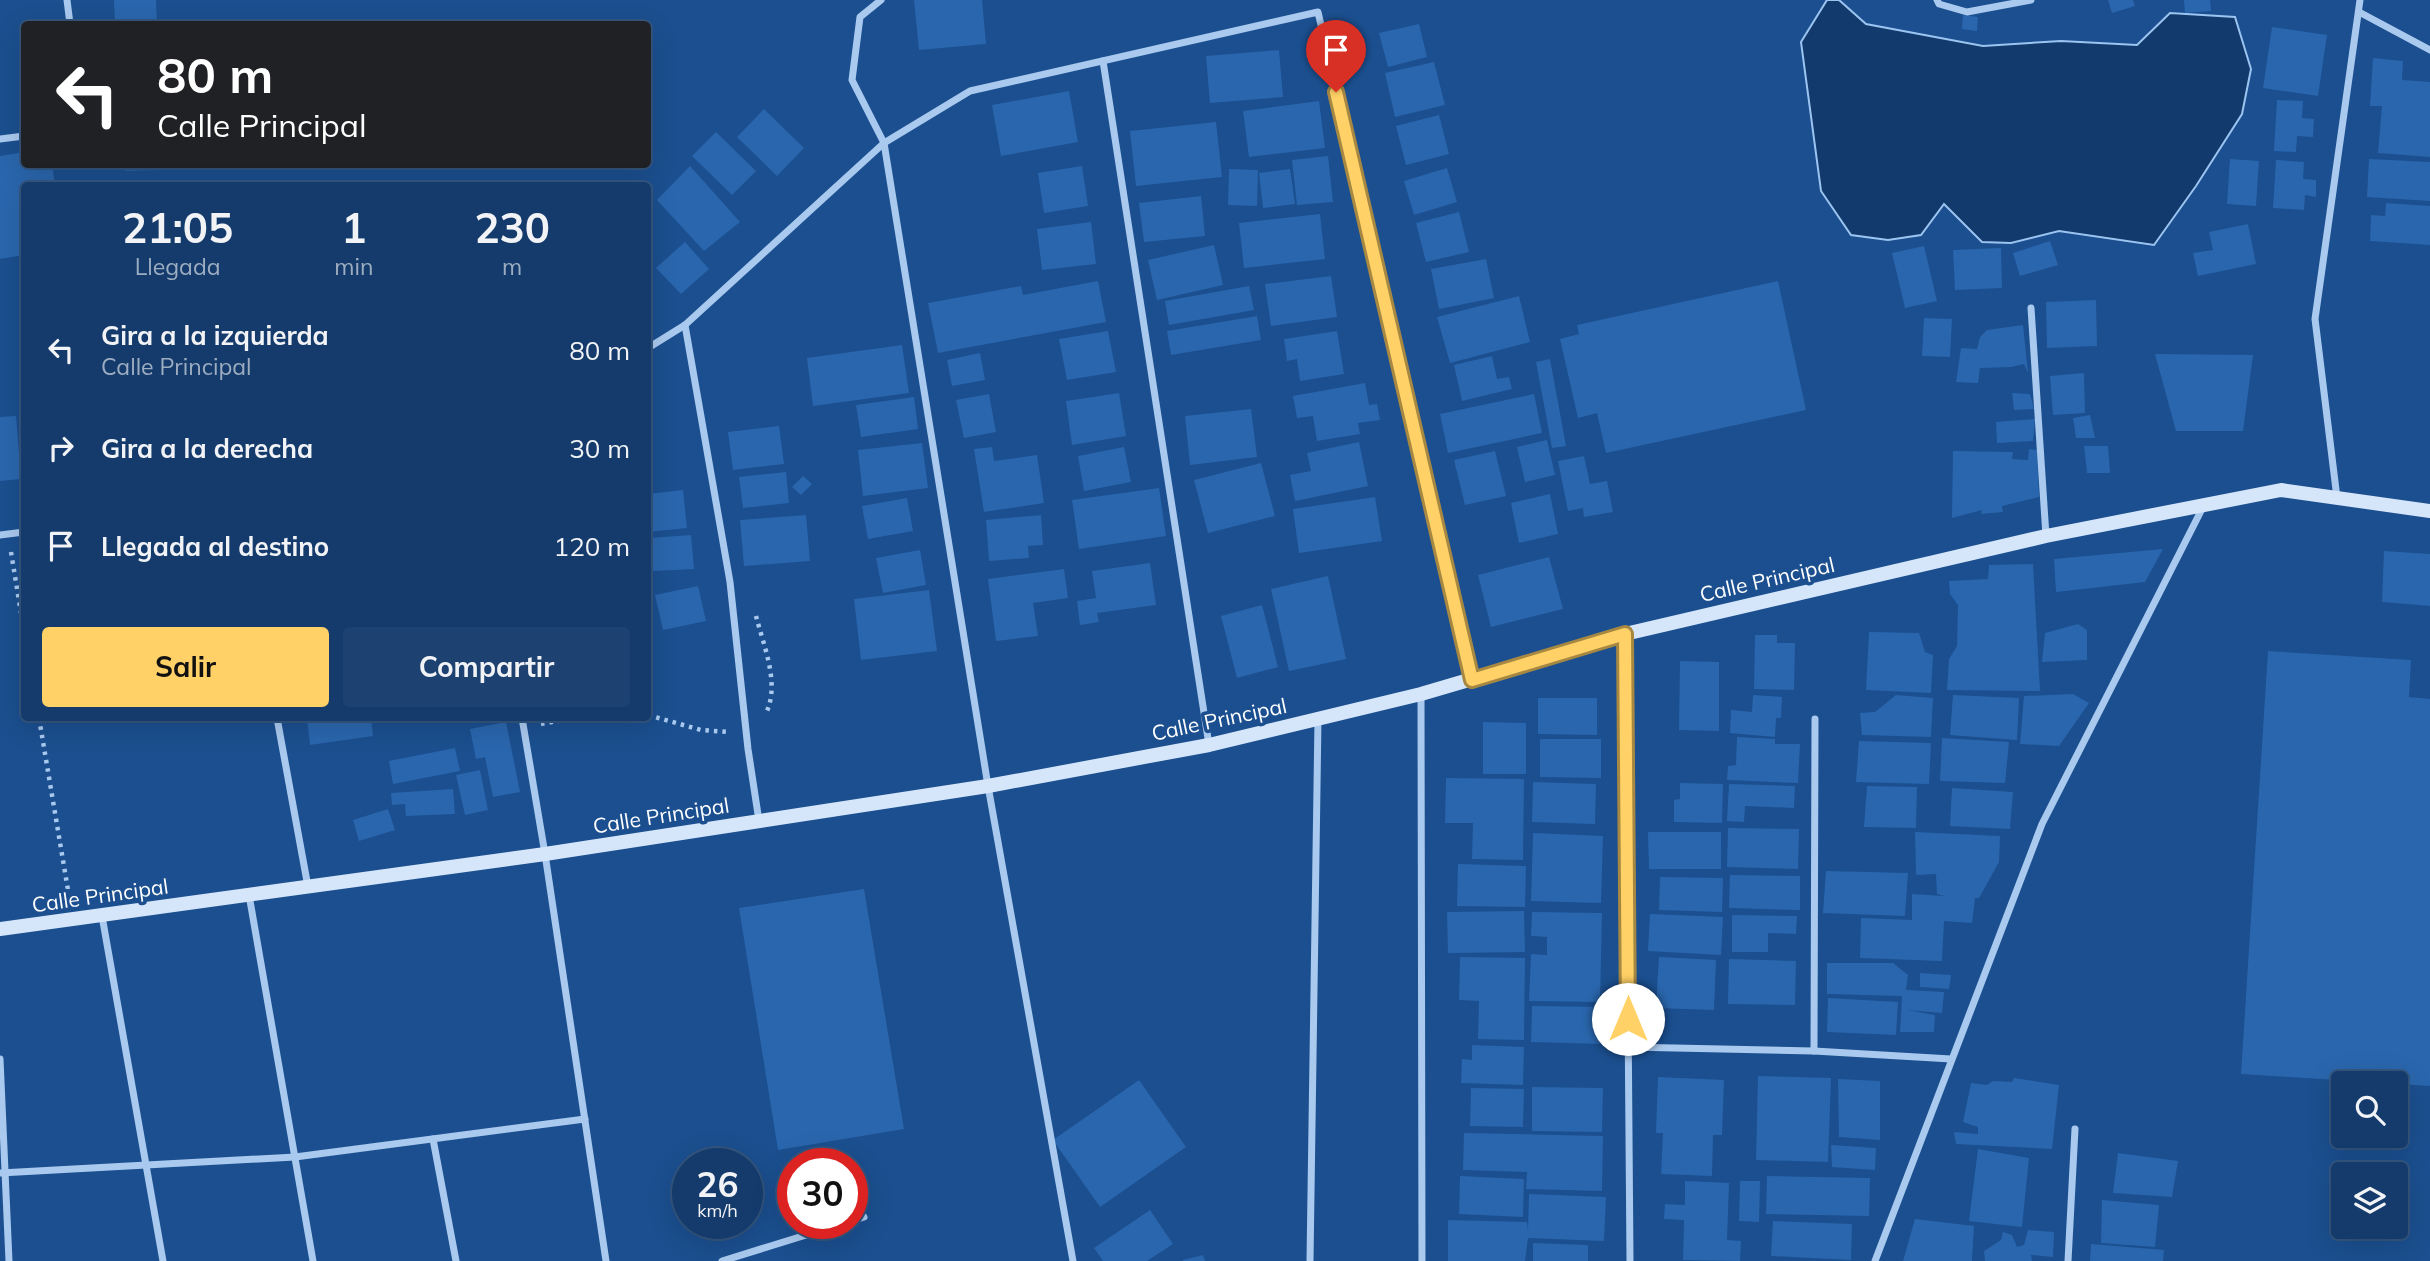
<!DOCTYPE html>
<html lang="es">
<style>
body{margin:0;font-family:Mulish,sans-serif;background:#1d4271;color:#f1f3f6;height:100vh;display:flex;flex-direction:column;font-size:26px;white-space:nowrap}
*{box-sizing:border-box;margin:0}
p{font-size:23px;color:#9dadc1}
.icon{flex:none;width:38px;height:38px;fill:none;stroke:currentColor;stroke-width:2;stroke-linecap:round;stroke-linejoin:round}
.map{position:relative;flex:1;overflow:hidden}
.sheet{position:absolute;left:21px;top:182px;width:630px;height:539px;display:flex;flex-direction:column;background:#143b6b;border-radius:7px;box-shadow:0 7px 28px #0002,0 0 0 2px #33557e}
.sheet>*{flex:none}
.guide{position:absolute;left:21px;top:21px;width:630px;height:147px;border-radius:7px;box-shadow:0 7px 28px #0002,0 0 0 2px #33557e;background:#202124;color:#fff;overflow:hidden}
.buttons{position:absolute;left:2331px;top:1071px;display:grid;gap:14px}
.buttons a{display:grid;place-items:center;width:77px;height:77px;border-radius:7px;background:#143b6b;box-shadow:0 7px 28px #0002,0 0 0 2px #33557e;font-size:35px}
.speed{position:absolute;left:672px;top:1148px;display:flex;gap:14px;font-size:35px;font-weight:700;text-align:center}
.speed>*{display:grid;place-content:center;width:91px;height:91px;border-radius:50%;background:#143b6b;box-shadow:0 7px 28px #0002,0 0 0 2px #33557e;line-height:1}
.speed small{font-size:18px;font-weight:400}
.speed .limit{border:10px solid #d22;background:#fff;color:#111}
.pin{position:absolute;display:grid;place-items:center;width:60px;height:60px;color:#fff;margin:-72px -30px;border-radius:50% 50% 50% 0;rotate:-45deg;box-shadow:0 0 7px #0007}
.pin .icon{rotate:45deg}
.me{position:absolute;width:77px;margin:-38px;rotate:0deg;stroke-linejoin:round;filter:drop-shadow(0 0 5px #0008)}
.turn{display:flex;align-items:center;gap:24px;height:147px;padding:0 21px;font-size:32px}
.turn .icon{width:91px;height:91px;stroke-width:2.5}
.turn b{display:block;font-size:49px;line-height:60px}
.eta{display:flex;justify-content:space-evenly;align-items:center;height:119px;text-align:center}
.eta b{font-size:42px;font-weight:700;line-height:49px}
.primary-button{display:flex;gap:14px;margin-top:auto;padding:14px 21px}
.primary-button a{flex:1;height:80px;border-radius:7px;background:#ffd166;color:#111;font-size:28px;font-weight:700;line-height:80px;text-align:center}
.primary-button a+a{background:#1d4271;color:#f1f3f6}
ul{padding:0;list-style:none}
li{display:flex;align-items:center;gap:21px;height:98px;padding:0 21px}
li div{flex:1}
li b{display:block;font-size:26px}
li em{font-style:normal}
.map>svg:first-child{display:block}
.water{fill:#123a6d;stroke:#9cc4f0;stroke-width:2}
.building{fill:#2a66ad}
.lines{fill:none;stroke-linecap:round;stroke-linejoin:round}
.path{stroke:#a9c9ee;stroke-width:4.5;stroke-dasharray:3.5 5;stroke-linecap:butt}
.street{stroke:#a9c9ee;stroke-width:7}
.secondary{stroke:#d6e6fa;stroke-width:14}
.route-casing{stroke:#a68842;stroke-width:18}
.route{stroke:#ffd166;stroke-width:12}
.labels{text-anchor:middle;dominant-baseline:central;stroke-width:7;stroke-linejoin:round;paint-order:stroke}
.street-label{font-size:21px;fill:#fff;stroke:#1b4f8f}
</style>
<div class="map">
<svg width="2430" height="1261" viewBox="0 0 2430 1261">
<rect width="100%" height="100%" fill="#1b4f8f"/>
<!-- water -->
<path class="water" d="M1827 0H1839L1866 24 1983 46 2061 41 2137 45 2170 13 2235 17 2251 69 2242 114 2196 186 2154 245 2059 231 2011 243 1982 242 1944 204 1921 235 1888 240 1851 235 1821 191 1801 42Z"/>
<!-- building -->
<g class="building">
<path d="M114 0H156L157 22 115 24Z"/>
<path d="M914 0H982L986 44 919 50Z"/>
<path d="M2108 0H2133L2135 6 2112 13Z"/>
<path d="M2184 0H2210L2211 11 2185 13Z"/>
<path d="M1963 15 1978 17 1977 31 1962 29Z"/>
<path d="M1419 24 1427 57 1388 67 1379 33Z"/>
<path d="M2272 27 2327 35 2318 96 2263 88Z"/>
<path d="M1279 50 1283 97 1210 103 1206 56Z"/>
<path d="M2373 58 2403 61 2402 80 2430 82V157L2378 153 2382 106H2370Z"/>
<path d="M1434 62 1445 105 1395 117 1385 73Z"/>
<path d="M1069 91 1078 142 1001 156 992 105Z"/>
<path d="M2277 100 2303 101 2302 118 2314 119 2313 137 2297 136 2296 152 2274 151Z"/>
<path d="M1319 101 1325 148 1249 157 1243 111Z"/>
<path d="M764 109 804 148 777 176 737 137Z"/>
<path d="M1439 115 1449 154 1406 165 1396 126Z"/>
<path d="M1216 122 1222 177 1136 186 1130 131Z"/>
<path d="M716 132 756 171 732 195 692 156Z"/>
<path d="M24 152V164H52L55 186H24V255L0 259V156Z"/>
<path d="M1328 156 1333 202 1297 205 1292 160Z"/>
<path d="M2230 159 2259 161 2256 206 2227 204Z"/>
<path d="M2369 159 2430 162V201L2367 197Z"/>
<path d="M2276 160 2304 162 2303 179 2316 180V197L2305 195 2304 210 2273 208Z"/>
<path d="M125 164H159V170L125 171Z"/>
<path d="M690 166 740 222 704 251 657 200Z"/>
<path d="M1082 166 1088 206 1044 213 1038 173Z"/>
<path d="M1447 168 1457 202 1414 215 1404 181Z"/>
<path d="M1229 169 1258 170 1257 206 1228 205Z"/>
<path d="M1290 169 1295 204 1263 208 1259 173Z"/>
<path d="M1201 196 1205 236 1144 242 1139 203Z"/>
<path d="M2386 203 2430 206V245L2370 241 2371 215 2385 216Z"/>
<path d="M1459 212 1469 252 1426 262 1416 223Z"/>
<path d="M1320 214 1325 259 1244 268 1239 223Z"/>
<path d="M1091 222 1096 264 1042 270 1037 229Z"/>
<path d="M2248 224 2256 264 2198 276 2193 253 2213 250 2209 232Z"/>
<path d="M2050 241 2058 265 2020 276 2013 253Z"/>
<path d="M685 242 709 269 681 294 656 268Z"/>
<path d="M1214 245 1223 285 1157 300 1148 260Z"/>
<path d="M1924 246 1937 301 1905 308 1892 253Z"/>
<path d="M2001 248 2002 288 1955 290 1953 250Z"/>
<path d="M1486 259 1494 298 1439 309 1431 269Z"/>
<path d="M1331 276 1337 317 1271 326 1265 284Z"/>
<path d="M1098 281 1106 322 938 353 928 303 1021 286 1023 295Z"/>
<path d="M1778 281 1806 410 1606 453 1597 413 1578 418 1560 339 1579 334 1577 325Z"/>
<path d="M1249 286 1254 310 1169 325 1165 301Z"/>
<path d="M1519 296 1530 342 1450 363 1437 317Z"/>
<path d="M2096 300 2097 346 2047 348 2046 302Z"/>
<path d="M1257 316 1261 340 1171 355 1167 331Z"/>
<path d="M1924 318 1952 319 1950 357 1922 356Z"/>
<path d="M2023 325 2028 373 2024 364 2011 367 1980 368 1978 383 1956 382 1961 348 1977 349 1980 337 1987 330Z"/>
<path d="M1108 331 1116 372 1067 380 1059 339Z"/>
<path d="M1337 331 1344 374 1300 381 1297 359 1287 361 1284 339Z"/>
<path d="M902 345 909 393 813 406 807 358Z"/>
<path d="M980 353 985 380 952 386 947 360Z"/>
<path d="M2155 354 2253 355 2243 431H2176Z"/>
<path d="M1492 356 1497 379 1509 377 1512 389 1462 401 1454 365Z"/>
<path d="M1550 359 1566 446 1552 448 1536 362Z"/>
<path d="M2084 373 2085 413 2053 415 2050 376Z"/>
<path d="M1365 383 1369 405 1377 404 1380 420 1358 423 1360 434 1317 441 1313 416 1297 418 1293 396Z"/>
<path d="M1119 393 1126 436 1072 445 1066 401Z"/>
<path d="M2012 393 2030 394 2034 409 2014 410Z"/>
<path d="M989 394 996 432 964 438 956 400Z"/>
<path d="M1534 394 1542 433 1448 453 1440 414Z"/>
<path d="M914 397 918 429 861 437 856 405Z"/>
<path d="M1251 409 1257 457 1190 465 1185 416Z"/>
<path d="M2090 415 2095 438H2076L2073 418Z"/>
<path d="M16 416 21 479 0 481V417Z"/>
<path d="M2035 419 2033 441 1997 443 1996 422Z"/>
<path d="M779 426 784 464 733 470 728 432Z"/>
<path d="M1547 440 1555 475 1525 482 1517 447Z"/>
<path d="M1359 442 1368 486 1295 501 1290 475 1311 471 1307 453Z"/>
<path d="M922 443 928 488 863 496 858 450Z"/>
<path d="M2084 446H2108L2110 473H2087Z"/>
<path d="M992 447 994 461 1037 455 1044 503 984 512 974 449Z"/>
<path d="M1124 447 1131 482 1084 491 1078 456Z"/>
<path d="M2029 449 2037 450 2039 497 2002 506 2003 512 1981 514 1982 510 1952 518 1953 451 2013 452 2012 459 2028 460Z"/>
<path d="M1495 451 1506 496 1465 505 1454 460Z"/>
<path d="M1584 456 1590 484 1607 481 1613 512 1584 517 1583 508 1568 511 1558 461Z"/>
<path d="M1261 463 1275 516 1208 533 1194 480Z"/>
<path d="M786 472 789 503 743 508 739 477Z"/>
<path d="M803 476 812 484 801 495 792 487Z"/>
<path d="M1159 488 1166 536 1079 549 1072 500Z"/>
<path d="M683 490 687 528 648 532V494Z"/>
<path d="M1550 494 1558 534 1519 543 1511 503Z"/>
<path d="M1375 497 1382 541 1299 553 1293 509Z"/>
<path d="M907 498 913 531 868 539 862 506Z"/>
<path d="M806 515 810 561 744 566 740 520Z"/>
<path d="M1041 515 1043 545 1028 546 1029 558 989 561 986 520Z"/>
<path d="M691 535 694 569 653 571 650 538Z"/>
<path d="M2163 549 2145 582 2056 592 2054 559Z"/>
<path d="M920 550 926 585 883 593 876 558Z"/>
<path d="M2384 551 2430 554V606L2382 602Z"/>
<path d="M1549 557 1563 609 1491 627 1478 575Z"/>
<path d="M1150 563 1156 605 1097 613 1099 622 1080 625 1077 601 1096 598 1092 571Z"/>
<path d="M2033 564 2040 691 1947 690 1949 659 1957 646 1958 605 1950 594 1949 581 1988 579 1989 565Z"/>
<path d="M1064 569 1068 598 1033 603 1038 636 996 641 988 579Z"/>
<path d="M1328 576 1346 659 1289 671 1271 589Z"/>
<path d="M698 586 706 621 663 630 655 595Z"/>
<path d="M929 590 937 651 861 660 854 599Z"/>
<path d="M1262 605 1278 667 1237 678 1221 616Z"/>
<path d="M2078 624 2087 630V660L2042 662 2045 633Z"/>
<path d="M1869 632 1919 633 1925 652 1933 655 1931 693 1866 690Z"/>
<path d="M1755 635H1777V643H1795L1794 690 1754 689Z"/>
<path d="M2268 651 2411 660 2409 697 2430 699V1086L2241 1074Z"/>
<path d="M1680 661 1719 662V731L1679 730Z"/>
<path d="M2073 694 2089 703 2059 746 2020 744 2024 696Z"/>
<path d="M1753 695 1782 697 1781 718H1776L1775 737 1730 733 1731 710 1752 712Z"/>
<path d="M1896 695 1933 698 1931 737 1862 735 1860 713 1875 712Z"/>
<path d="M1953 695 2019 698 2017 740 1950 735Z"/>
<path d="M1538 698H1597V735L1538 734Z"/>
<path d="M307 718H371L373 736 310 745Z"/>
<path d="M506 722 520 792 493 797 485 757 476 759 470 729Z"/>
<path d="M1483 722 1526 723V774H1483Z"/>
<path d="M1737 737 1775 739V744H1800L1798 783 1727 780 1728 766 1736 765Z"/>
<path d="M1942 738 2009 742 2005 783 1940 781Z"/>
<path d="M1540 739H1601V778L1540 777Z"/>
<path d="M1859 741 1931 743 1929 784 1856 782Z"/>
<path d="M455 748 460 771 393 784 389 761Z"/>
<path d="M480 770 488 810 465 815 456 775Z"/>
<path d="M1446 778 1524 779 1523 860 1472 859 1473 823H1445Z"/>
<path d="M1533 782 1596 784 1595 824 1532 822Z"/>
<path d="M1680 783 1723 784 1722 823 1674 822V800L1680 799Z"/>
<path d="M1729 784 1795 786 1794 808 1745 806 1744 822 1727 821Z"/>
<path d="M1867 786 1917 787 1916 828 1864 827Z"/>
<path d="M1952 788 2013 792 2010 829 1950 826Z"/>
<path d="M453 789 455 814 406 816 405 804 392 805 391 793Z"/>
<path d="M388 809 395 830 359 841 353 820Z"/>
<path d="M1728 828 1799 829 1798 869 1727 867Z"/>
<path d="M1648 832H1721V869H1649Z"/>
<path d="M1915 832 2000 836 1999 862 1979 898H1975L1972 923 1944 921 1942 961 1860 958 1861 918 1912 920V894L1945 896 1937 894 1936 874 1916 875Z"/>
<path d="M1533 833 1603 836 1601 903 1531 901Z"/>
<path d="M1458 864 1526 866 1525 907 1457 906Z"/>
<path d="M1826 871 1908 873 1905 916 1823 913Z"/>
<path d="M1730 875 1800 876V910L1729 908Z"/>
<path d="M1660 877 1723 878 1722 912 1659 910Z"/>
<path d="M864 889 904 1129 778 1150 739 908Z"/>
<path d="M1524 911 1525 952 1448 953 1447 912Z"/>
<path d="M1532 912 1602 913 1600 1002 1529 1001 1531 954 1547 955V937L1531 936Z"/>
<path d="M1650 914 1723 917 1721 955 1648 951Z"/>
<path d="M1732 915 1797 916 1796 934 1768 933V952H1732Z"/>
<path d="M1460 957 1525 958 1524 1040 1478 1039 1479 1001 1459 1000Z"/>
<path d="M1659 957 1716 960 1714 1010 1656 1008Z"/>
<path d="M1729 959 1796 961 1795 1005 1728 1004Z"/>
<path d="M1827 963H1893L1908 975 1906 990 1944 992 1942 1013 1907 1010 1935 1015 1934 1032H1900L1902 996 1827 994Z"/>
<path d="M1920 973 1951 975 1949 989 1920 987Z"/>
<path d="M1828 998 1898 1002 1896 1035 1827 1032Z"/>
<path d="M1532 1006 1605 1007 1603 1044 1531 1042Z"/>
<path d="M1472 1045 1524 1047 1523 1085 1461 1083 1462 1059 1472 1060Z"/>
<path d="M1758 1076 1831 1078 1828 1162 1756 1160Z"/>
<path d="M1658 1077 1724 1080 1722 1135H1713L1712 1176 1661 1174 1663 1133H1656Z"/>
<path d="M2014 1078 2059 1085 2052 1149 1956 1144 1954 1132 1978 1134V1127L1963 1122 1971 1083 1987 1085 1993 1081 2012 1082Z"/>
<path d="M1838 1079 1880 1081V1140L1839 1137Z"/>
<path d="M1139 1080 1186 1147 1100 1207 1053 1140Z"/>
<path d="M1532 1087 1603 1088 1602 1132 1532 1131Z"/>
<path d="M1471 1088 1524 1089 1523 1127 1470 1126Z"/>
<path d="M1464 1133 1603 1136 1602 1191 1526 1189 1527 1172 1463 1170Z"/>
<path d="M1831 1145 1876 1148 1875 1170 1832 1167Z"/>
<path d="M1978 1149 2029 1158 2022 1227 1969 1221Z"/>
<path d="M2118 1153 2178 1161 2172 1197 2113 1193Z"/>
<path d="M1460 1176 1524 1179 1523 1217 1459 1214Z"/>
<path d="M1767 1176 1870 1178 1869 1216 1766 1214Z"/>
<path d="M1685 1181 1729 1183 1727 1240 1741 1241 1740 1261 1683 1260 1684 1220 1664 1219 1665 1204 1685 1205Z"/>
<path d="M1740 1181H1760L1759 1222 1739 1221Z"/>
<path d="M1529 1194 1606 1197 1604 1241 1528 1238 1525 1261H1448V1220L1527 1222 1528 1231Z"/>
<path d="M2102 1200 2159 1205 2155 1247 2101 1243Z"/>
<path d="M1150 1210 1173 1244 1147 1261H1103L1094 1248Z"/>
<path d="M1915 1219 1974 1226 1972 1261H1903Z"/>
<path d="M1773 1221 1852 1224 1851 1260 1771 1256Z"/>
<path d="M2028 1230 2054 1232 2053 1257 2031 1255 2032 1261H1985L1984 1251 2001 1240 2003 1232 2012 1235 2017 1247 2024 1245Z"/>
<path d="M1533 1243 1588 1245V1261H1533Z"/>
<path d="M2091 1244 2164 1250 2163 1261H2090Z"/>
<path d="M1203 1255 1205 1261H1183V1260Z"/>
</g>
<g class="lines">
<!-- path -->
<g class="path">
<path d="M11 552 24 631"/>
<path d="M756 616C764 647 781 686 765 715"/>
<path d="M648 715 701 730 728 732"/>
<path d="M39 718 69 896"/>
<path d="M541 724 574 718"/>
</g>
<!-- street -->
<g class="street">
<path d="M67 0 70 24"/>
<path d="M881 0 860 17 852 80 884 143 988 786 1073 1261"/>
<path d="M1937 0 1939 4 1967 12 2031 0"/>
<path d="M2359 12 2430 50"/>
<path d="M1103 61 1209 745"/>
<path d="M0 139 24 136"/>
<path d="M2031 308 2046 536"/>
<path d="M685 325 730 582 748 749 759 821"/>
<path d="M648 348 685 325 884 143 970 91 1318 12 1472 679"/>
<path d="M2337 498 2315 319 2360 0"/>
<path d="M0 535 24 532"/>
<path d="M1625 634 1630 1261"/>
<path d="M1421 694 1422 1261"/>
<path d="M277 718 308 887"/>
<path d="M522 718 545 854 606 1261"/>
<path d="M249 895 313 1261"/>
<path d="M102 916 163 1261"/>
<path d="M1628 1047 1814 1051 1951 1059"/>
<path d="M1814 1051 1815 719"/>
<path d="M0 1059 9 1261"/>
<path d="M433 1139 456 1261"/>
<path d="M0 1173 295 1157 585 1119"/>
<path d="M852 1221 864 1217"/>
<path d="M722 1261 845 1223"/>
<path d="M1310 1261 1318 719"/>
<path d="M1875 1261 2042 824 2203 507"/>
<path d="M2068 1261 2075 1129"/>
</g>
<!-- secondary -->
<path class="secondary" d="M0 929 545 854 988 786 1209 745 1421 694 1625 634 2046 536 2281 490 2430 511"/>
</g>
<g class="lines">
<!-- route casing -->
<g class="route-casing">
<path id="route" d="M1336 92 1472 680 1625 634 1628 1019"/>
</g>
<!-- route -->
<use href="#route" class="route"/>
</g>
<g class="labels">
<!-- street labels -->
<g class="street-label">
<text transform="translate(1767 579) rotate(-13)">Calle Principal</text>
<text transform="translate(1219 719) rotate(-12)">Calle Principal</text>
<text transform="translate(661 815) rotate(-9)">Calle Principal</text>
<text transform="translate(100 895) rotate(-8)">Calle Principal</text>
</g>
</g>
</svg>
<div class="buttons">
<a><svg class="icon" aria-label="search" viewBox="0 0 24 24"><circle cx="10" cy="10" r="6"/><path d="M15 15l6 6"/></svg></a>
<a><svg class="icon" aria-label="layers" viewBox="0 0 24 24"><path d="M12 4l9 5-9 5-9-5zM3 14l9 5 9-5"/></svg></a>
</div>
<div class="speed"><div>26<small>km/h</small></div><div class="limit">30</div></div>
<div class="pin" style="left:1336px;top:92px;background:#d93025"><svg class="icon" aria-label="arrive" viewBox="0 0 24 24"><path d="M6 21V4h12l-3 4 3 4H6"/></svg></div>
<svg class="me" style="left:1628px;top:1019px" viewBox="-20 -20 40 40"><circle r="19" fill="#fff"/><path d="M0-13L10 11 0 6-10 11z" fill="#ffd166"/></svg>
<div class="guide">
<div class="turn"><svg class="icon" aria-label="left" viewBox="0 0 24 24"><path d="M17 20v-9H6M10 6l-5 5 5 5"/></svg><div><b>80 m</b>Calle Principal</div></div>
</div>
<section class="sheet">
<div class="eta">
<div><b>21:05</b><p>Llegada</p></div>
<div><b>1</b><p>min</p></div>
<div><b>230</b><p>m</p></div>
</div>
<ul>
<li><svg class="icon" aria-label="left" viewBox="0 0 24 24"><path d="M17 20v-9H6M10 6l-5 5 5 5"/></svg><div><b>Gira a la izquierda</b><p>Calle Principal</p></div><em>80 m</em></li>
<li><svg class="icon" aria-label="right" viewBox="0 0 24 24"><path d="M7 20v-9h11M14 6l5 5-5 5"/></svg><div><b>Gira a la derecha</b></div><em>30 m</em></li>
<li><svg class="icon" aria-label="arrive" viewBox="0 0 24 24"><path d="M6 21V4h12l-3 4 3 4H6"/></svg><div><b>Llegada al destino</b></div><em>120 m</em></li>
</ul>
<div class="primary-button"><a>Salir</a><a>Compartir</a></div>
</section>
</div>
